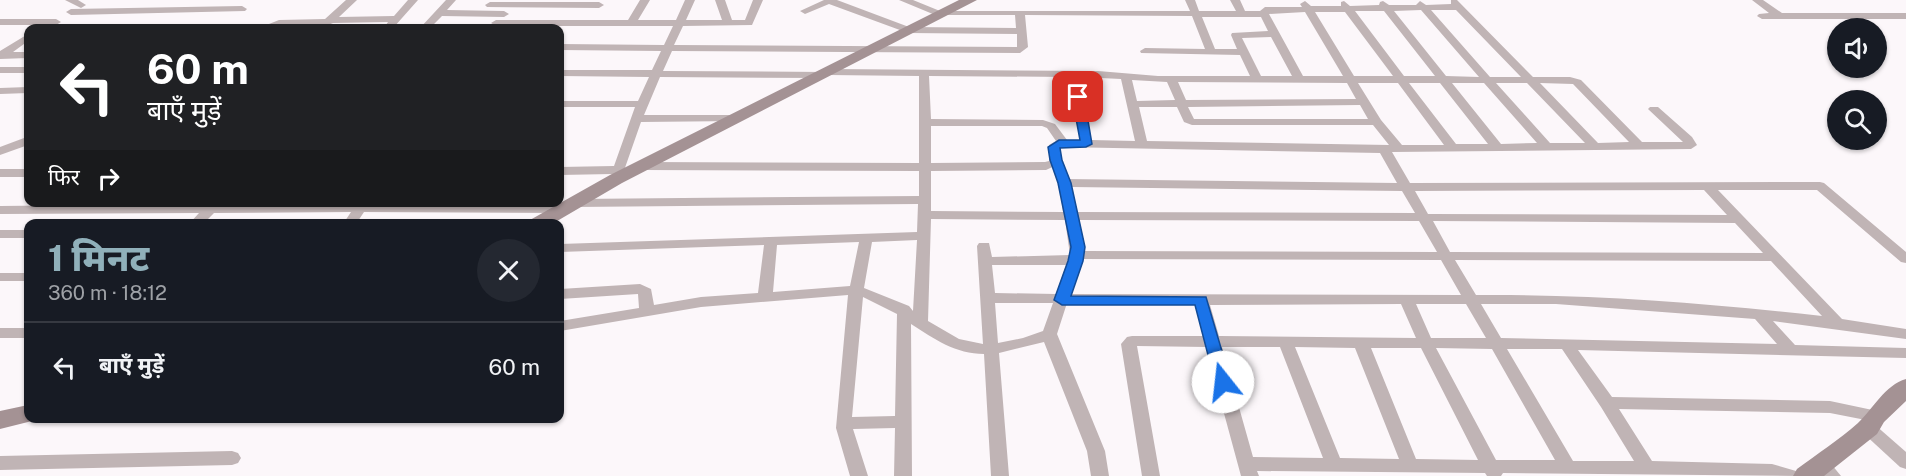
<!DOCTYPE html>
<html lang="hi">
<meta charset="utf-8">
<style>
body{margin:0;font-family:"Public Sans","Noto Sans Devanagari",sans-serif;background:#242831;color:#f1f3f6;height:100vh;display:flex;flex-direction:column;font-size:22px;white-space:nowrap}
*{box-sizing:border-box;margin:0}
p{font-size:20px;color:#9ea1a6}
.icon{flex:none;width:33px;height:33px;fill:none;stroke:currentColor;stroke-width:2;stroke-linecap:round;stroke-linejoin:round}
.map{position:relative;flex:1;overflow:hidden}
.drawer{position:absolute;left:24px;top:219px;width:540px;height:204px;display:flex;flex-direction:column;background:#171b24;border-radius:12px;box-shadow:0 2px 4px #0004}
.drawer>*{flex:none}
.guide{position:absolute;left:24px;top:24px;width:540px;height:183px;border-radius:12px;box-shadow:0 2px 4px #0004;background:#202124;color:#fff;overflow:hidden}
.tools{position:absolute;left:1827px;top:18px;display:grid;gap:12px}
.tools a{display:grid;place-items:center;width:60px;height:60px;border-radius:50%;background:#171b24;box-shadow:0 2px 4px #0004;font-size:30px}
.pin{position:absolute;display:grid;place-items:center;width:51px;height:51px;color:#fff;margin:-26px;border-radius:12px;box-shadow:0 3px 9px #0006}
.me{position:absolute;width:66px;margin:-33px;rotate:344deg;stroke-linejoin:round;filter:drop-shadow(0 0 4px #0008)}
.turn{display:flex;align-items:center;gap:21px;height:126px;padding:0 24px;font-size:27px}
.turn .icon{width:78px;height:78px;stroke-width:2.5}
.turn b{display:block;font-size:42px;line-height:51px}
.then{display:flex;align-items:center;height:57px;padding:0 24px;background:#0003;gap:12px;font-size:22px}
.round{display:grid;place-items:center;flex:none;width:63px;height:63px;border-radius:32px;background:#242831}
.headline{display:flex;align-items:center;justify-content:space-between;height:102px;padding:0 24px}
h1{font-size:36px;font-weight:800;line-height:45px;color:#90b0ba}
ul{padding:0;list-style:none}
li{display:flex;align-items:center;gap:18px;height:90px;padding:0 24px;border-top:2px solid #363941}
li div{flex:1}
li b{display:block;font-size:22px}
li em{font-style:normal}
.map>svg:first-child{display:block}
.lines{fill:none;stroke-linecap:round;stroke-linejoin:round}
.street{fill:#c0b4b5;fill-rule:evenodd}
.secondary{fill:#a49294;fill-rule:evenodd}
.route{fill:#1a73e8;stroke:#114b97;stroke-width:1.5}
</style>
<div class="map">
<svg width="1906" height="476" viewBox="0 0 1906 476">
<rect width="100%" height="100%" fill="#fcf7fa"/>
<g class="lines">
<!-- street -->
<g class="street">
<path d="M65 0H78L86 5 81 8Z"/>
<path d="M346 0H357L339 17 394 16 408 0H418L394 27 391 28 386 25 388 22 333 23 328 25 259 28 279 20 325 19Z"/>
<path d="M446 0H456L447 10 504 11 509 14 504 17 442 16 430 28H420Z"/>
<path d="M640 0H650L638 20H676L685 0H695L686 20H722L715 0H725L732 20H745L753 0H763L752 25 683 26 674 45 1017 47V34L908 33 829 4 805 14 800 11 824 0H837L909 27 1016 28 1015 15H944L940 17 899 0H913L940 11H1190L1185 0H1195L1199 11H1236L1230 0H1240L1245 11H1260L1265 7H1302L1300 4 1305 1 1311 6H1341V2L1344 1 1350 6 1379 5 1380 2 1383 1 1389 5H1416L1420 1 1426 5 1451 4V0H1457L1533 77H1570L1581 80 1642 142H1683L1648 109 1650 107H1658L1692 137 1697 145 1691 149 1392 152 1410 183 1820 182 1824 183 1906 252V263L1901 262 1817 190H1718L1842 319 1906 329V339L1773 321 1795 345 1906 348V358L1578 350 1612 397 1830 401 1882 412 1884 416 1882 420 1876 422 1830 413 1619 409 1652 461 1772 464 1796 471 1799 476 1503 473 1501 476H1487L1485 473 1257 471 1259 476H1241L1206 347 1137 346 1160 476H1142L1121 344 1127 337 1132 336H1204L1195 305 1067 303 1057 334 1105 451 1109 476H1091L1087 451 1044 342 999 353 1009 476H991L984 354C956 354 934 339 911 324L912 476H894L895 428 853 429 868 476H850L836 428 848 295 701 307 560 331V321L639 308 638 294 560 299V289L640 284 651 289 654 305 701 297 758 293 764 245 560 252V244L917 232 918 204 575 207 569 203 575 199 919 196V171L643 170 637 166 643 162 919 163V76L828 75 823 78 660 77 644 115H738L744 118 738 121 641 122 620 182H612L610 179 612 174 560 175V167L614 166 635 107H560V101H638L649 77 560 76V70H652L661 51 560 50V44L664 45 673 26H496L491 23 496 20H628ZM1421 10 1479 77 1446 76 1394 11ZM1431 10H1456L1521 77H1490ZM1355 11H1384L1435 76H1404ZM1305 12 1343 76H1303L1269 14ZM1315 12H1345L1393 76H1354ZM1025 15 1192 16 1205 49 1145 48 1140 51 1141 53 1240 55 1250 76H1158L1098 71 830 69 825 72 663 71 672 51 1020 53 1028 47ZM1202 17H1261L1268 31 1232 33 1231 35 1237 49H1215ZM1271 37 1292 76H1261L1242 38ZM929 76 1069 77 1080 140H1067L1055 124 1043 120 931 119ZM1080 77 1121 79 1135 141 1091 140ZM1132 80 1167 82 1175 100 1137 101ZM1178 82 1347 83 1356 99 1186 100ZM1358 83H1398L1444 145H1402L1381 120ZM1409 83H1440L1488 144H1456ZM1452 83H1484L1537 143 1501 144ZM1496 83H1527L1585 143H1550ZM1540 83 1573 84 1629 142 1598 143ZM1360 105 1368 119H1194L1188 107ZM1139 107H1177L1184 122 1192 125H1373L1389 145 1147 141ZM931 126H1042L1047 128 1056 141 1049 145V161L1045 162 931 163ZM1061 147 1380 153 1397 183 1065 179 1059 183 1063 212 931 211V171L1046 170 1061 163ZM1072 187 1402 191 1415 213 1076 212ZM1704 190 1727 215 1428 214 1415 191ZM931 219 1065 220 1070 255 992 257 989 243H979L977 246 983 344 959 339 928 321ZM1078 220 1419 221 1437 252 1083 251ZM1433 221 1735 223 1763 253 1450 252ZM917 240 913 311 909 306 864 288 872 242ZM859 242 850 286 773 292 777 245ZM1082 259 1441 260 1461 295 1070 294ZM1455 260 1771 261 1822 316C1707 303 1591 294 1476 295ZM992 265H1066L1056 294 995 293ZM863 297 897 314 895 416 852 417ZM995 303H1053L1043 331 1023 338 998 343ZM1401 304 1416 338 1219 336 1210 305ZM1416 304H1466L1486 338H1431ZM1481 304H1556L1755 319 1777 344 1501 338ZM1222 347H1280L1323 458 1253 457ZM1295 347 1355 348 1399 459 1340 458ZM1371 348H1421L1478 460 1416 459ZM1436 348 1492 349 1555 460H1496ZM1507 349H1562L1601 407 1634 461H1573Z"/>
<path d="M1752 0H1763L1782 13H1906V19H1762L1757 16 1759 14 1769 13Z"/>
<path d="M490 2H599L604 5 599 8 487 7 485 5Z"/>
<path d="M242 6 247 9 245 11 71 15 66 12 71 9Z"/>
<path d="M0 19H56L61 22 56 25H0Z"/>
<path d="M28 34V41L13 52H28V58L0 59V51Z"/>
<rect x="0" y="67" width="28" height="6"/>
<path d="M28 87V93L0 94V88Z"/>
<path d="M24 138H28V145L0 155V147Z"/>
<rect x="0" y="169" width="28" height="8"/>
<path d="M358 202 564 205 571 209 564 213 364 212 356 224H343L351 212 214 213 203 224H189L199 213 0 214V206Z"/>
<rect x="0" y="230" width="28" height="8"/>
<rect x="0" y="273" width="28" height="8"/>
<rect x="0" y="328" width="28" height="10"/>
<path d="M1868 422 1874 424 1906 452V469L1900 467 1862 432 1860 428 1862 424Z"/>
<path d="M232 451 238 453 241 458 238 463 232 465 0 470V456Z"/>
<path d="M1821 457 1827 459 1841 476H1821L1812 464 1815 459Z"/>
</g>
<!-- secondary -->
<g class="secondary">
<path d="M959 0H977L622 183 552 224H528L530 220 610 175Z"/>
<path d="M1906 379V401L1884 422 1877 434 1824 476H1793L1797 469C1817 454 1839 440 1858 423 1873 409 1885 385 1906 379Z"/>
<path d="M28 405V418H37L36 420 0 429V411Z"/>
</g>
</g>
<!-- route -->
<path class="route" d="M1078 94 1084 97 1092 144 1086 147 1060 148 1062 160 1071 183 1085 247 1083 261 1071 296 1206 297 1231 382 1229 386H1218L1215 382 1195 305H1062L1054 300 1068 261 1071 247 1058 183 1050 160 1048 147 1059 140H1080L1072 97Z"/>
</svg>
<div class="tools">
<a><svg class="icon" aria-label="sound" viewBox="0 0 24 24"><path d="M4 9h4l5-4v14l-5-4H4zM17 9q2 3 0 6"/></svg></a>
<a><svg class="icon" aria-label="search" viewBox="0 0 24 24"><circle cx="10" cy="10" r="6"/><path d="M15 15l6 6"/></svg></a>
</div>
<div class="pin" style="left:1078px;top:97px;background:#d93025"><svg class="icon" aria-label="arrive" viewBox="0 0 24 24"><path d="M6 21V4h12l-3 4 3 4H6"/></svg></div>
<svg class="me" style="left:1223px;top:382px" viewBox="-20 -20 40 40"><circle r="19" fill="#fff"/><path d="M0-13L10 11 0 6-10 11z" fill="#1a73e8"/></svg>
<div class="guide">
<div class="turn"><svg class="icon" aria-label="left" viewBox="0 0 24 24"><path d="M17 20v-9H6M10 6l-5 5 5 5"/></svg><div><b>60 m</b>बाएँ मुड़ें</div></div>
<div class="then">फिर<svg class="icon" aria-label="right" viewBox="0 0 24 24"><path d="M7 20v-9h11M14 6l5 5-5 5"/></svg></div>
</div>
<section class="drawer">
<div class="headline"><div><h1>1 मिनट</h1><p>360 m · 18:12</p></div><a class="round"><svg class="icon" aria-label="close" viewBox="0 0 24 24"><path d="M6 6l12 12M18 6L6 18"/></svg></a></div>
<ul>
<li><svg class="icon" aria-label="left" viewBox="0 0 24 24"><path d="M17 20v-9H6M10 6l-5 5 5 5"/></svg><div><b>बाएँ मुड़ें</b></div><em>60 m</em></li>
</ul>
</section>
</div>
